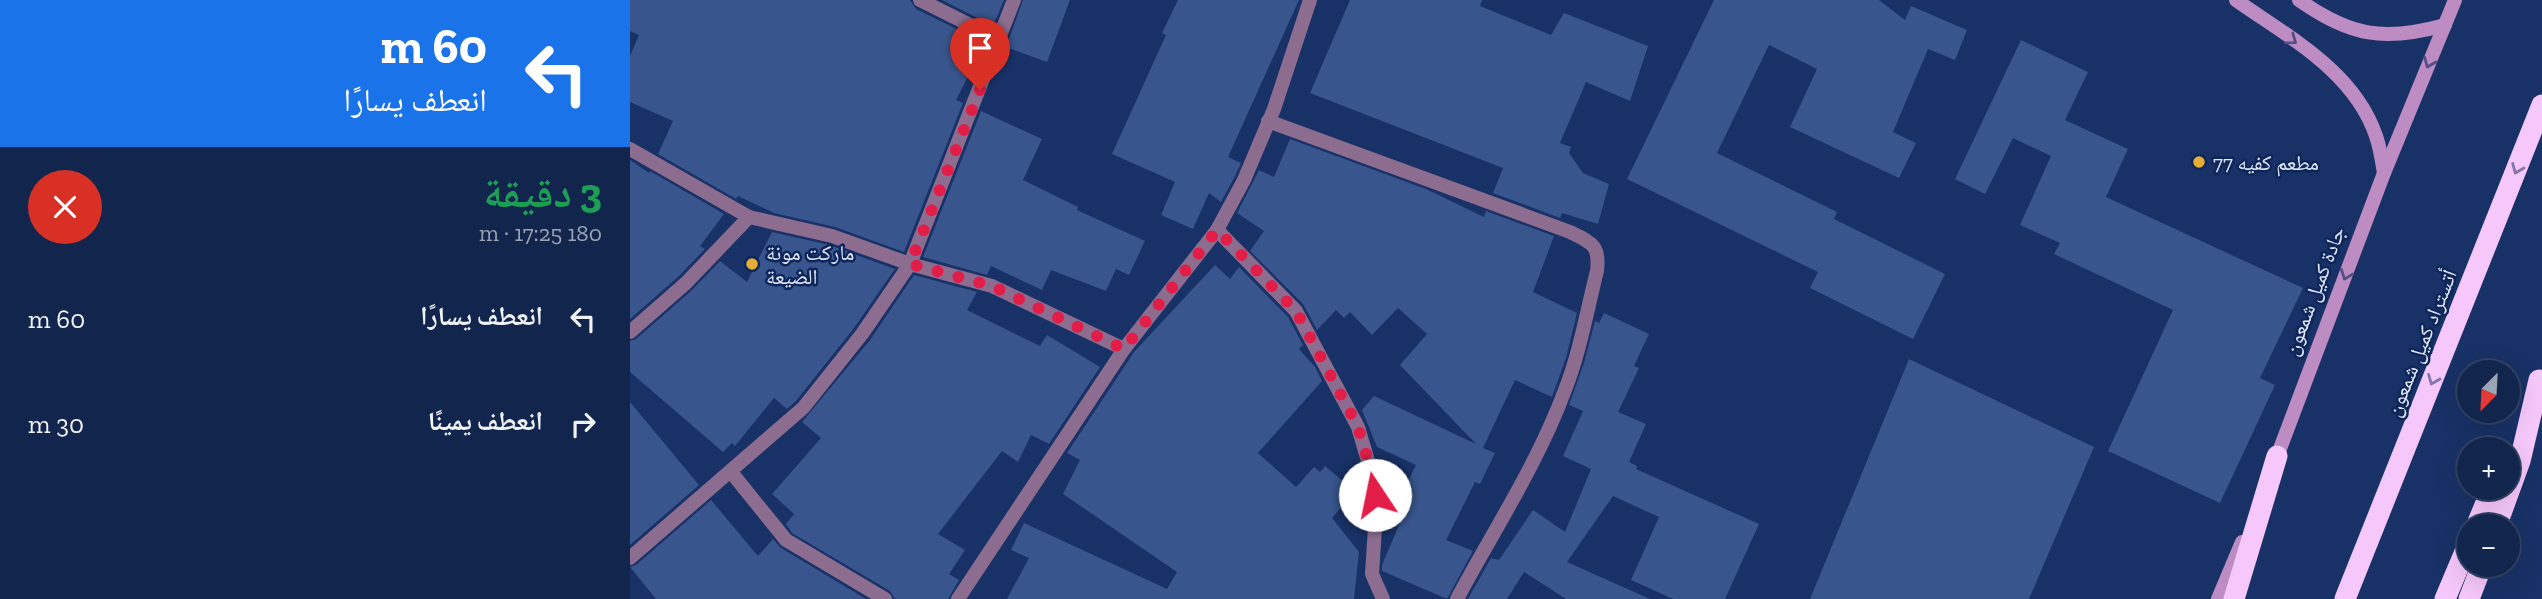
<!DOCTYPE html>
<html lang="ar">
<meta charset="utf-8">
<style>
body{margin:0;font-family:"Zilla Slab","Noto Naskh Arabic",serif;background:#1b2d53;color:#f1f3f6;direction:rtl;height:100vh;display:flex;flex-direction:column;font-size:26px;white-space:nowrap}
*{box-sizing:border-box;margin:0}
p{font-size:23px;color:#9ca5b5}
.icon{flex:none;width:38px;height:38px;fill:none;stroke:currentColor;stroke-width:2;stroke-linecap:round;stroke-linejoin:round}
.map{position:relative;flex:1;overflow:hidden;direction:ltr}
.sheet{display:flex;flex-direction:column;background:#12254c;width:630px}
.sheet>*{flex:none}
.guide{background:#1a73e8;color:#fff;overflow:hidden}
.needle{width:46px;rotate:204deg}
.buttons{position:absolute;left:1827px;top:360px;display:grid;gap:14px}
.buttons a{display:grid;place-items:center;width:63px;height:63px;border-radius:50%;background:#12254c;box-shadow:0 7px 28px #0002,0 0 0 2px #314264;font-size:35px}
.pin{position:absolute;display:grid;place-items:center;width:60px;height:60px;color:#fff;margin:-72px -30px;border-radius:50% 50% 50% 0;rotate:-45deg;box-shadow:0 0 7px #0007}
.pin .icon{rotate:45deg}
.me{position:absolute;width:77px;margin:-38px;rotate:349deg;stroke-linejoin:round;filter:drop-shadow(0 0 5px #0008)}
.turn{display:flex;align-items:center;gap:24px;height:147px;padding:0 28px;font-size:32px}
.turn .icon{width:91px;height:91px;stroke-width:2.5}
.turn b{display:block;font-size:49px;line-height:60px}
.round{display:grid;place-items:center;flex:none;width:74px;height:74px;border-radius:37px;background:#1b2d53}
.headline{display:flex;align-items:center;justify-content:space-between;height:119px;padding:0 28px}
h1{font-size:42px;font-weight:800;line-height:52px;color:#1e9e55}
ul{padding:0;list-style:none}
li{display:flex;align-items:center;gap:21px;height:105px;padding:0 28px}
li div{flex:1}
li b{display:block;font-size:26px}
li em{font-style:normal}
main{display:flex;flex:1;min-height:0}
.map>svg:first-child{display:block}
.building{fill:#38558d}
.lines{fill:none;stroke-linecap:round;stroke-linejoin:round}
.street{stroke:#8c6d90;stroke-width:14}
.secondary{stroke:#bd8cc3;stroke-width:14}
.highway{stroke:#f5c7fa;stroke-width:21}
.oneway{stroke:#544f84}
.oneway2{stroke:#8276aa}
.route{stroke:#e11d48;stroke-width:12;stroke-dasharray:0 21.6}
.poi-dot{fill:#e4ae35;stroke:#0e265a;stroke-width:2.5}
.labels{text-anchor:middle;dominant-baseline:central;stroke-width:5;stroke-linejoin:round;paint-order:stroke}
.poi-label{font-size:21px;fill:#e4ebf9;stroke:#0e265a;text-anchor:start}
.street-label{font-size:21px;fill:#e4ebf9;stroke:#0e265a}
</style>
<main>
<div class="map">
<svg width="1912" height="599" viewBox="0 0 1912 599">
<rect width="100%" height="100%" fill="#183166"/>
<!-- building -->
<g class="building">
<path d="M0 0H280L286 9 355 43 326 100 333 103 274 252 205 227 144 213 108 196 106 199 28 154 43 121 0 102V56L9 35 0 31Z"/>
<path d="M312 0H374L363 26Z"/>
<path d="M393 0H440L417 62 376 47Z"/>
<path d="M548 0H669L598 157 611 163 605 176 591 202 579 193 563 229 531 215 545 182 482 154 536 35 532 33Z"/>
<path d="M720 0H852L850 6 921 35 934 13 1018 46 1000 101 956 82 930 143 941 147 939 153 953 173 979 184 968 224 932 213 930 218 863 193 873 168 680 93Z"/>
<path d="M1084 0H1249L1275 20 1281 6 1337 30 1325 60 1298 49 1263 132 1286 143 1269 178 1160 127 1187 69 1139 45 1087 153 1207 212 1204 219 1315 274 1283 339 1180 288 1188 272 997 179Z"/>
<path d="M1391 40 1458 72 1435 120 1498 149 1476 197 1673 288 1630 378 1645 385 1590 503 1478 451 1543 310 1424 254 1430 243 1390 225 1421 156 1383 138 1355 194 1325 179Z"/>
<path d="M351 111 412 139 393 180 448 207 447 210 515 241 499 275 486 269 476 291 421 270 412 290 361 266 357 275 293 257Z"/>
<path d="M660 139 796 189 854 217 856 211 924 236 903 292 947 313 936 358 922 397 885 380 853 448 865 453 850 484 845 482 816 540 843 551 817 599 752 571V565L778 504 769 500 786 465 747 447 732 410 744 396 846 444 770 365 797 334 768 308 742 335 720 312 714 318 706 310 687 330 673 304 620 251 634 231 607 213 629 170 644 177Z"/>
<path d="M0 160 19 173 20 171 94 214 70 246 75 249 49 276 0 319Z"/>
<path d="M142 232 199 245 265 269 224 328 166 401 157 409 144 398 105 446 102 443 93 452 0 372V341L6 339 62 290 90 261 117 282Z"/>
<path d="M585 265 600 279 609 267 658 317 673 345 669 349 685 367 692 381 628 453 666 487 684 467 690 472 695 466 725 491 702 518 729 552 724 599H377L399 558 381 550 394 523 537 589 547 572 433 494 450 460 437 453 504 352Z"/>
<path d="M284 275 347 292 337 310 410 346 417 335 470 367 419 444 401 435 388 462 372 451 308 534 335 550 319 574 329 580 318 599H265L260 591 162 533 156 524 164 514 142 494 191 438 172 422 240 340Z"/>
<path d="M974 313 1019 334 1004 366 1009 368 988 412 1016 424 999 462 1007 466 1006 469 1129 524 1095 599H1043L1001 580 1029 517 983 496 937 562 1020 599H936L894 572 877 599H838L861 558 869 560 903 510 935 532 961 469 933 456 953 411 939 405 954 363 965 321 969 323Z"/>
<path d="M1279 359 1464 447 1399 599H1180Z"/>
<path d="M0 402 69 485 0 545Z"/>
<path d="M81 500 128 556 143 539 151 548 236 599H26L0 567 6 565Z"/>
</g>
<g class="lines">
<!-- street -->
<g class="street">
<path d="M290 0 370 40"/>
<path d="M638 121 940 232C962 243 970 245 967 271 957 310 950 352 935 390 908 463 864 530 827 599"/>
<path d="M0 149 119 217 202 236 280 264 362 286 494 349"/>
<path d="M587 230 666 311 728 427 743 478 746 512 742 574 753 599"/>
<path d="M0 332 56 283 119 217"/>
<path d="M101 472 156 540 255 599"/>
<path d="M0 558 173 408 232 334 280 264 384 0"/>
<path d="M328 599 494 349 587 230 614 180 644 109 680 0"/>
</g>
<!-- secondary -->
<g class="secondary">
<path d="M1606 0C1658 37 1724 71 1746 136 1750 147 1752 161 1754 173"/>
<path d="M1669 0C1720 36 1754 42 1815 25"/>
<path d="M1645 462 1754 173 1825 0"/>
<path d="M1588 599 1612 542"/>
</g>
<!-- highway -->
<g class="highway">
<path d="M1846 527 1862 488"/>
<path d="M1866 527 1890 461 1909 380"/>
<path d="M1604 599 1647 456"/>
<path d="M1715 599 1912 105"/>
<path d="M1815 599 1839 542"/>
<path d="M1839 599 1852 565"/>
</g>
</g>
<!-- one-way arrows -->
<defs><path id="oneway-chevron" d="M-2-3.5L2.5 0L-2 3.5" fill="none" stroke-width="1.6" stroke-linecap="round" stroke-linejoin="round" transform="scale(1.75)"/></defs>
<g class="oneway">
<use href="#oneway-chevron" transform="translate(1662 40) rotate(36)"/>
<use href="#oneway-chevron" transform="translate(1799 63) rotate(112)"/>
<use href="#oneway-chevron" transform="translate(1716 275) rotate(111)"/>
</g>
<g class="oneway2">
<use href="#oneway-chevron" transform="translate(1887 169) rotate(112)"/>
<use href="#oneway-chevron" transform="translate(1803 380) rotate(112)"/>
</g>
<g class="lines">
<!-- route -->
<path class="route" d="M350 90 280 264 362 286 494 349 587 230 666 311 728 427 743 478 745 495"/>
</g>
<!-- markers -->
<g class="poi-dot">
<circle cx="1569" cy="162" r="7"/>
<circle cx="122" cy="264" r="7"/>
</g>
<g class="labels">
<!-- poi labels -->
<g class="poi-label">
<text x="1583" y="162">مطعم كفيه 77</text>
<text x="136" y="252">ماركت مونة<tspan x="136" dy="24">الضيعة</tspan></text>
</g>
<!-- street labels -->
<g class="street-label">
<text transform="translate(1684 291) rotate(-69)">جادة كميل شمعون</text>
<text transform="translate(1791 343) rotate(-68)">أتستراد كميل شمعون</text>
</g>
</g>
</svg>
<div class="buttons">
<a><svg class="needle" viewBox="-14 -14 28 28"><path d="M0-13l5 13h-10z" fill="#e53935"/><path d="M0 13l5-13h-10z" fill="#9ca5b5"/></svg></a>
<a>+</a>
<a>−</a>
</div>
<div class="pin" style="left:350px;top:90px;background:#d93025"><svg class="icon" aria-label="arrive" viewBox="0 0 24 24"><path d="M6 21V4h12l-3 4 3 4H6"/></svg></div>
<svg class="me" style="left:745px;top:495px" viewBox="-20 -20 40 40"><circle r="19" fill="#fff"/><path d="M0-13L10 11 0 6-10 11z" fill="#e11d48"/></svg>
</div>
<section class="sheet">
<div class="guide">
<div class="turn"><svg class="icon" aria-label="left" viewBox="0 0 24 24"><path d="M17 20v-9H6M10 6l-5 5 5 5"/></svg><div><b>60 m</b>انعطف يسارًا</div></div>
</div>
<div class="headline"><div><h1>3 دقيقة</h1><p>180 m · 17:25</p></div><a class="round" style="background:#d93025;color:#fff"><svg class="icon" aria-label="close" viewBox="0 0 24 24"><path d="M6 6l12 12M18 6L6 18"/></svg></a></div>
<ul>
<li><svg class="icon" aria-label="left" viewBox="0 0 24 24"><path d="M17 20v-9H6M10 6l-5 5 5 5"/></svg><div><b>انعطف يسارًا</b></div><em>60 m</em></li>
<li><svg class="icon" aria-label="right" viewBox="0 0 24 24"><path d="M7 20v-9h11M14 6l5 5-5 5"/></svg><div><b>انعطف يمينًا</b></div><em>30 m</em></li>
</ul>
</section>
</main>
